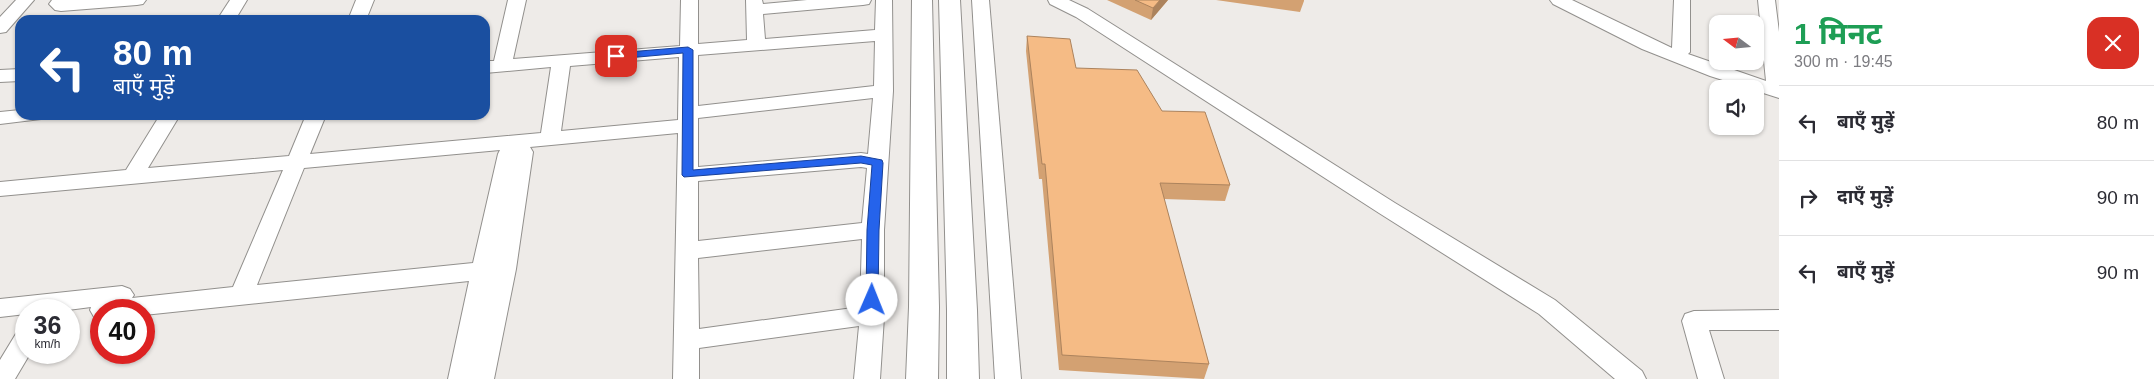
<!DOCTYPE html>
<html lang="hi">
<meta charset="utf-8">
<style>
body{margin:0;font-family:Helvetica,"Noto Sans Devanagari",sans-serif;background:#f7f7f7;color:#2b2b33;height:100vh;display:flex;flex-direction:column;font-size:19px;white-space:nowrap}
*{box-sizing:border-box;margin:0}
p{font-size:16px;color:#7c7c81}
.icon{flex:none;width:28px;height:28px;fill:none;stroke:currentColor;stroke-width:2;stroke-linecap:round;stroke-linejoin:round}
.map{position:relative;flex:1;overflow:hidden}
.panel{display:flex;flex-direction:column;background:#fff;width:375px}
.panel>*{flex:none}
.guide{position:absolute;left:15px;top:15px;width:475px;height:105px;border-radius:15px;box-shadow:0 1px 4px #0004;background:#1a4fa0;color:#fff;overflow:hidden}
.needle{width:32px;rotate:286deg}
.tools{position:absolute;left:1709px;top:15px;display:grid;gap:10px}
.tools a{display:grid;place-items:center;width:55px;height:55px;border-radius:10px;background:#fff;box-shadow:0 1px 4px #0004;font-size:25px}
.speed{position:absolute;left:15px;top:299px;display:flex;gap:10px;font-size:25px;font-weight:700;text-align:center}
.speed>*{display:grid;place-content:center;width:65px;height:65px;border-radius:50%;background:#fff;box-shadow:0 1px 4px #0004;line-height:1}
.speed small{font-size:12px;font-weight:400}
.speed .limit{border:8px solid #d22;background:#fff;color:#111}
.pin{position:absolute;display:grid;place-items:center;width:42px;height:42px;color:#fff;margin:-21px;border-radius:10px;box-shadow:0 2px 8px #0006}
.me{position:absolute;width:55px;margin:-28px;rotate:1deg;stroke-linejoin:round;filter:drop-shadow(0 0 4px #0008)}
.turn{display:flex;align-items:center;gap:18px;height:105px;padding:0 15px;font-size:22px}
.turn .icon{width:65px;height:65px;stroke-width:2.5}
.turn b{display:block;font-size:35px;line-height:42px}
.round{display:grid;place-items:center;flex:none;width:52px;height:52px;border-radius:15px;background:#f7f7f7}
.head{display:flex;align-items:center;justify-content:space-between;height:85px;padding:0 15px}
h1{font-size:30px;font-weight:700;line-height:38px;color:#1e9e55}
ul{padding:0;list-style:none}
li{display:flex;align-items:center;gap:15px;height:75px;padding:0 15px;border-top:1px solid #e1e1e2}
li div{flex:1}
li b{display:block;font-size:19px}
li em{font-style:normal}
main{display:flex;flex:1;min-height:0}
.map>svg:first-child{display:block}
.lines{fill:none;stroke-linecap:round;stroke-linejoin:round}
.minor-casing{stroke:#92908d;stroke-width:2}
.major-casing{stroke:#92908d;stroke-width:2}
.minor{fill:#fff;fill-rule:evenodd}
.major{fill:#fff;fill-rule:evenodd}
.wall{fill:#d3a172}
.shaded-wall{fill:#ac835d}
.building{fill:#f5bb85;stroke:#ac835d}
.route{fill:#2563eb;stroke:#184099}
</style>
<main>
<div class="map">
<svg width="1779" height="379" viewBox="0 0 1779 379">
<rect width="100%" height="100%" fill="#eeebe8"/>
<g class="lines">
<!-- minor casing -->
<g class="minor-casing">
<g id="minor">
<path d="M16 0H34L6 32 0 33V17Z"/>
<path d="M52 0H146L143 4 137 5 61 11 55 10 49 4Z"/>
<path d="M230 0H247L235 20H217Z"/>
<path d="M356 0H374L366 20H348Z"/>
<path d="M508 0H526L513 59 680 46 681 0H698V44L747 40 746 0H762L763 4 807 0H871L869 4 863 5 763 14 765 39 875 30 876 0H892L893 91 884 230V317L880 379H854L859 326 699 348V379H673L678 133 530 147 533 152 516 269 494 379H448L469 281 144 315V310H101V319L94 317 90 310 91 307 68 310H26V314L0 317V299L122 286 130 289 134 295 132 298 233 287 283 170 0 196V182L126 170 160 115H180L148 168 289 156 306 115H326L310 154 541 133 551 67 485 73V61H494ZM875 41 874 86 698 106V55ZM679 57 678 120 561 131 570 66ZM873 98 868 154 861 153 698 167V118ZM500 150 498 154 473 263 257 285 304 168ZM861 167 867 168 862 223 698 241V181ZM862 239 860 307 699 329 698 258Z"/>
<path d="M972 0H989L1021 379H995Z"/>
<path d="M1048 0H1069L1088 9 1395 203 1555 300 1642 371 1646 379H1615L1539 314 1379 213 1076 17 1050 4Z"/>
<path d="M1550 0H1572L1672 48 1674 0H1690V52L1688 54 1766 81 1758 0H1775L1779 32V98L1710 76 1642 49 1553 4Z"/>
<path d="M20 69V81L0 82V70Z"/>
<path d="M20 110V115H44L41 119 0 124V112Z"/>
<path d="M1779 310V330H1709L1724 379H1698L1682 321 1685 314 1694 311Z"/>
<path d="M26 329V352H31L15 379H0V360L17 332Z"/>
</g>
</g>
<!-- major casing -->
<g class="major-casing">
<g id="major">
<path d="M912 0H932L939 307 938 379H906L909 307Z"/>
<path d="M939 0H960L977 310 979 379H947V310Z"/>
</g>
</g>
<!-- minor -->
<use href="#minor" class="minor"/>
<!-- major -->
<use href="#major" class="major"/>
</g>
<!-- wall -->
<g class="wall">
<path d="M1107 0H1168L1151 20Z"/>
<path d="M1216 0H1304V1L1300 12Z"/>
<path d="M1027 36 1076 68 1162 111 1230 185 1225 201 1164 199 1209 364 1204 379 1059 370 1042 179H1039L1026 51Z"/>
</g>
<!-- shaded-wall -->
<path class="shaded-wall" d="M1160 0H1168L1151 20 1153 8Z"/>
<!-- building -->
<g class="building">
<path d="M1135 0H1160L1153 8Z"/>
<path d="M1027 36 1070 39 1076 68 1137 70 1162 111 1205 112 1230 185 1160 183 1209 364 1062 355 1045 164H1042Z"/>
</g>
<!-- route -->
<path class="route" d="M688 47 693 50V170L861 156 882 160 883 163 879 230 878 300 876 303H867L866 300 867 230 872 165 861 163 684 177 682 175 683 53 616 59 611 56 616 53Z"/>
</svg>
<div class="tools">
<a><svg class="needle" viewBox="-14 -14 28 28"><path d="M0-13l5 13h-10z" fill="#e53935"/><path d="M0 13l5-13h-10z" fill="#7c7c81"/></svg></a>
<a><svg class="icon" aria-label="sound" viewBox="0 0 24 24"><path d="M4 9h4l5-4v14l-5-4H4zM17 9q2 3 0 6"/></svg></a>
</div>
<div class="speed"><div>36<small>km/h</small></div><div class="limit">40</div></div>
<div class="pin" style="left:616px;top:56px;background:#d93025"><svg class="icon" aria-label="arrive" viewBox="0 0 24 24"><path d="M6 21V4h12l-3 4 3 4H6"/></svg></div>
<svg class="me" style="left:872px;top:300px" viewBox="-20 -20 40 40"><circle r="19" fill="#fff"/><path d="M0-13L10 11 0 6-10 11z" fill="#2563eb"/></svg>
<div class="guide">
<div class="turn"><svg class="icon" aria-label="left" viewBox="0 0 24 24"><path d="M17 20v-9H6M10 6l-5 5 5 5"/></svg><div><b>80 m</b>बाएँ मुड़ें</div></div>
</div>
</div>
<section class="panel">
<div class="head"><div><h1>1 मिनट</h1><p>300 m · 19:45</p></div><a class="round" style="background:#d93025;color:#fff"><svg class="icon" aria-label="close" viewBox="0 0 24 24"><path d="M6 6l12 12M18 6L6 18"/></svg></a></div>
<ul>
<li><svg class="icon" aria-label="left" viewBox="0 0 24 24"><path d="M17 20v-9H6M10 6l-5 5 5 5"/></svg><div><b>बाएँ मुड़ें</b></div><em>80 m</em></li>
<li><svg class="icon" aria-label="right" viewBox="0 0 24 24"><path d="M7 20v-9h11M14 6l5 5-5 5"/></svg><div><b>दाएँ मुड़ें</b></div><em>90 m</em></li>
<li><svg class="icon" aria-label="left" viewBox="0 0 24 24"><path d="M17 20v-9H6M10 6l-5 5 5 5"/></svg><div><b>बाएँ मुड़ें</b></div><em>90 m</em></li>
</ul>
</section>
</main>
